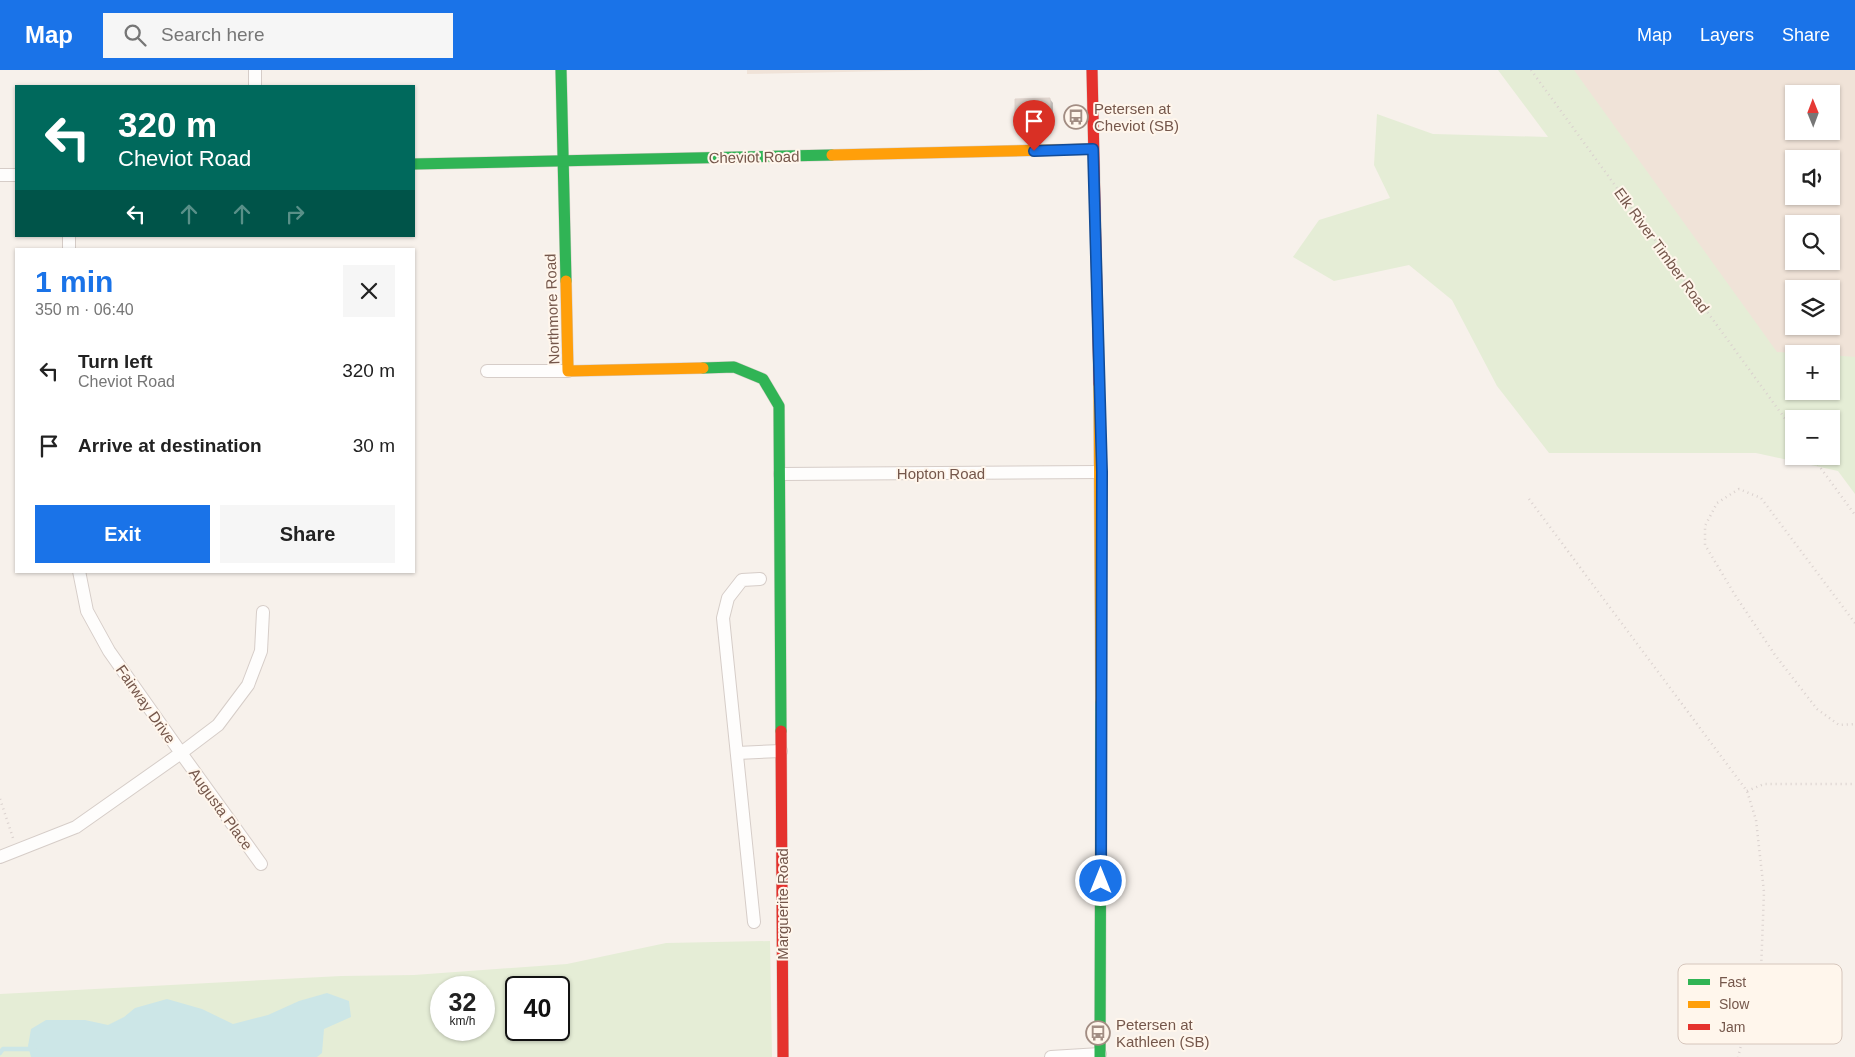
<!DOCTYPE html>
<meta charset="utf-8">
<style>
body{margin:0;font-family:Helvetica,sans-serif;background:#f6f6f6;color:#222;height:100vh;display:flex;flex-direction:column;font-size:19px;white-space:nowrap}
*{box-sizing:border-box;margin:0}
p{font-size:16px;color:#767676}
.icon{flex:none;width:28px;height:28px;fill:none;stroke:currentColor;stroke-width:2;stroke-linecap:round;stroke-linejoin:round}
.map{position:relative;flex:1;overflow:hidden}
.details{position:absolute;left:15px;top:178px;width:400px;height:325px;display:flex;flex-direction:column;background:#fff;border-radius:0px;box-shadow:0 1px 4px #0004}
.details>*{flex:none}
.top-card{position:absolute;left:15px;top:15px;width:400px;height:152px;border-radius:0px;box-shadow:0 1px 4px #0004;background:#00695c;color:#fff;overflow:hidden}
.needle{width:32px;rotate:359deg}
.buttons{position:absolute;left:1785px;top:15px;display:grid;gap:10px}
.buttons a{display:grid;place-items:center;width:55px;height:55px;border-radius:0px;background:#fff;box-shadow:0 1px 4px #0004;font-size:25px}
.speed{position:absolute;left:430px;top:906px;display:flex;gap:10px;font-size:25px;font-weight:700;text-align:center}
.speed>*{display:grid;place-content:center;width:65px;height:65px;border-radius:50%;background:#fff;box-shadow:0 1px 4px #0004;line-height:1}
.speed small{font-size:12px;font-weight:400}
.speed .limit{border:2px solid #111;border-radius:8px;background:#fff;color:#111}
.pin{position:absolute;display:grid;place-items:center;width:42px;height:42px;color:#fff;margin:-51px -21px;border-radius:50% 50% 50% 0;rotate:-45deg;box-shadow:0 0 5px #0007}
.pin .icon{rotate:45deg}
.me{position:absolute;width:55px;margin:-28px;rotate:0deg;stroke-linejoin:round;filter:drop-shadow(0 0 4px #0008)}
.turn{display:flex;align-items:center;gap:18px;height:105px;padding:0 20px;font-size:22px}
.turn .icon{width:65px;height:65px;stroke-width:2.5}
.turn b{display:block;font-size:35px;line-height:42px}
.lanes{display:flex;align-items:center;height:48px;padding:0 20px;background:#0003;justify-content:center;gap:25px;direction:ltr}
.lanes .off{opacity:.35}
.round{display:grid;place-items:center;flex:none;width:52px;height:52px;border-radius:0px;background:#f6f6f6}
.head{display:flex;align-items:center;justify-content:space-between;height:85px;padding:0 20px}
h1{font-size:30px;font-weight:600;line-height:38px;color:#1a73e8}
.action{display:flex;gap:10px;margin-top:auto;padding:10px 20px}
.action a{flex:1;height:58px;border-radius:0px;background:#1a73e8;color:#fff;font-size:20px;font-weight:600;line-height:58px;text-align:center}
.action a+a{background:#f6f6f6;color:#222}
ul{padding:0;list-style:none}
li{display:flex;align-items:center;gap:15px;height:75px;padding:0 20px}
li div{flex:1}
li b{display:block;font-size:19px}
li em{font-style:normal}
header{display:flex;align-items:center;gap:30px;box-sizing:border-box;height:70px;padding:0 25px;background:#1a73e8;color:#fff}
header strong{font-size:24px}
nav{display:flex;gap:28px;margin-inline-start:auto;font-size:18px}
.search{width:350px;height:45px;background:#f6f6f6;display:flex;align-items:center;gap:12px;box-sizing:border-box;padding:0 18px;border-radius:0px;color:#767676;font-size:19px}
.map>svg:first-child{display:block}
.residential{fill:#f0e3d8;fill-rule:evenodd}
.green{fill:#e5edd6;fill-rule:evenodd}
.water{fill:#cce6e7}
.shadow{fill:#0003}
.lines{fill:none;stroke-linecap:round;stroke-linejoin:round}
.stream{stroke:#cce6e7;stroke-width:4.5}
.building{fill:#e1d7d0;stroke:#e0d4cd}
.street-casing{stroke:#d6cdc8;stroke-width:14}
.fast-casing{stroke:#d6cdc7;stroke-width:12}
.slow-casing{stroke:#d6cdc7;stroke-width:12}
.jam-casing{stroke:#d6cdc7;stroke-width:12}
.path{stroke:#dad1ce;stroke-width:2.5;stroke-dasharray:1 4;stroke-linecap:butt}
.street{stroke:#fefdfc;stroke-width:12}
.fast{stroke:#30b455;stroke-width:11}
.slow{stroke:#ff9f0a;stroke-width:11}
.jam{stroke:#e5322d;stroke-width:11}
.route-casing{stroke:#114b97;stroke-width:12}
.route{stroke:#1a73e8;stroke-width:9}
.labels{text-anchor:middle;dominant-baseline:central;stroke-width:4;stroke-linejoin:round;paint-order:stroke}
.poi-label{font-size:15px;fill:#75574b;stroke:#fff6ec;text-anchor:start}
.street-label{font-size:15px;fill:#75574b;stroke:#fff6ec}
.key{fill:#fff6ec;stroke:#d6c6bc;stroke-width:1}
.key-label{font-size:14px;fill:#75574b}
</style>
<header>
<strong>Map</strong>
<div class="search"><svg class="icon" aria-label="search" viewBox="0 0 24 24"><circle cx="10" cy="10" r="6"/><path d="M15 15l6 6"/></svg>Search here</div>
<nav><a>Map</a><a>Layers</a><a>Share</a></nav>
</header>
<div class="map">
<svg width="1855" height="987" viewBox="0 0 1855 987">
<rect width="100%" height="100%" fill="#f7f1eb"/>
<!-- residential -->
<g class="residential">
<path d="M747 0H936L747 4Z"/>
<path d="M1552 0H1855V300L1831 301V284H1794L1772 302ZM1794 24H1831V61H1794ZM1794 89H1831V126H1794ZM1794 154H1831V191H1794ZM1794 219H1831V256H1794Z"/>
</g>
<!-- green -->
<g class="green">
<path d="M1498 0H1574L1777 282 1810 284H1794V321H1831V285L1855 287V424L1838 401 1756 383H1549L1497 316 1452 230 1409 195 1334 211 1293 187 1319 150 1390 128 1374 95 1377 44 1433 64 1548 67ZM1794 349H1831V386H1794Z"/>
<path d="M770 871 772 987H0V924L341 906 414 905 567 894 666 873ZM441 918H484V960H441ZM516 918H559V960H516Z"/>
</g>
<!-- water -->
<path class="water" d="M327 923 349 931 351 947 324 959 322 983 317 987H31L28 976 31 959 46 950H85L108 955 124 947 135 938 167 929 202 939 233 954 268 945 299 931Z"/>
<!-- shadow -->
<path class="shadow" d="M1050 29 1053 33V57H1020L1017 54Z"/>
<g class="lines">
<!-- stream -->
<path class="stream" d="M0 983 3 979H34"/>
</g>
<!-- building -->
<path class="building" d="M1050 28V54H1015V29Z"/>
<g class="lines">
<!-- street casing -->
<g class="street-casing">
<g id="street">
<path d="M255 0V16"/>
<path d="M0 105H16"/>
<path d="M69 166V179"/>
<path d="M487 301H568"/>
<path d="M780 404 1101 402"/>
<path d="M737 683 781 681"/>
<path d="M0 787 76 757 181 683 109 581 87 541 79 501"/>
<path d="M261 794 181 683 218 655 248 615 261 581 263 542"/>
<path d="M754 852 723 548 728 528 742 510 760 509"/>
<path d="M1051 987 1100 984"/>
</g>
</g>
<!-- fast casing -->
<g class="fast-casing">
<g id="fast">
<path d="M561 0 566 211"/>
<path d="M414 94 832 85"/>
<path d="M703 298 734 297 763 309 779 336 781 661"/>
<path d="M1100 987 1101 632"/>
</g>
</g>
<!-- slow casing -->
<g class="slow-casing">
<g id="slow">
<path d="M832 85 1093 79"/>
<path d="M566 211 568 301 703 298"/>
<path d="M1099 314 1101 632"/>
</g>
</g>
<!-- jam casing -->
<g class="jam-casing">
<g id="jam">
<path d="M1092 0 1099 314"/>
<path d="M781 661 783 987"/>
</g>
</g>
<!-- path -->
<g class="path">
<path d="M1531 0 1794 361"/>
<path d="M1812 386 1855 445"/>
<path d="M1529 429 1747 721 1756 750 1764 822 1761 901 1738 987"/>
<path d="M1855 553 1761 428 1739 419 1717 433 1705 456V475L1735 525 1775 585 1817 639 1839 655 1855 654"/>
<path d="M1747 721 1764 714H1855"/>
<path d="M0 729 13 768"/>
</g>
<!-- street -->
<use href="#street" class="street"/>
<!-- fast -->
<use href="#fast" class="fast"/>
<!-- slow -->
<use href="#slow" class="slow"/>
<!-- jam -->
<use href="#jam" class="jam"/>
</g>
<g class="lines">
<!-- route casing -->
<g class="route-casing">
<path id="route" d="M1034 81 1093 79 1102 402 1101 811"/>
</g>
<!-- route -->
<use href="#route" class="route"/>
</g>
<!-- icons -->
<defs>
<g id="bus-ring" transform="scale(1.25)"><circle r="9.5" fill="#fff6ec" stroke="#a28d83" stroke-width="1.5"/><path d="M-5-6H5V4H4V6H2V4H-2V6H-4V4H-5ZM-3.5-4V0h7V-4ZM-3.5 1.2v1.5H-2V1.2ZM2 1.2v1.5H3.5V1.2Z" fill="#a28d83"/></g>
</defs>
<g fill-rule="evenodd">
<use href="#bus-ring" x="1076" y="47"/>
<use href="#bus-ring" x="1098" y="963"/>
</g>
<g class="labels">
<!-- poi labels -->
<g class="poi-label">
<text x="1094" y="38">Petersen at<tspan x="1094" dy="17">Cheviot (SB)</tspan></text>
<text x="1116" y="954">Petersen at<tspan x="1116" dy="17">Kathleen (SB)</tspan></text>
</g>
<!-- street labels -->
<g class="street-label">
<text transform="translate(754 87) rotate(-1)">Cheviot Road</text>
<text transform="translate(1662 180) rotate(54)">Elk River Timber Road</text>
<text transform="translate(552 239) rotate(-92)">Northmore Road</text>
<text x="941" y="403">Hopton Road</text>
<text transform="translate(146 634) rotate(55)">Fairway Drive</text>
<text transform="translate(221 739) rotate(54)">Augusta Place</text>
<text transform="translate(782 834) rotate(-90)">Marguerite Road</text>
</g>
</g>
<!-- legend -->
<rect x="1678" y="894" width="164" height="80" rx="8" class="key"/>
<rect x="1688" y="909" width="22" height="6" fill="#30b455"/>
<rect x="1688" y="931" width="22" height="7" fill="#ff9f0a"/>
<rect x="1688" y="954" width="22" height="6" fill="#e5322d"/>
<g class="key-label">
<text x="1719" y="917">Fast</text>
<text x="1719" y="939">Slow</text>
<text x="1719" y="962">Jam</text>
</g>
</svg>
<div class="buttons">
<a><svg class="needle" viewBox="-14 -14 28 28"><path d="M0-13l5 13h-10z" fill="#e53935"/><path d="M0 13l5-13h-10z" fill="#767676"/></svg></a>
<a><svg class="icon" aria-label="sound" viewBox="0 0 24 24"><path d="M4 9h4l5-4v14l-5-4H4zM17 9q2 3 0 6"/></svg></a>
<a><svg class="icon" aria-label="search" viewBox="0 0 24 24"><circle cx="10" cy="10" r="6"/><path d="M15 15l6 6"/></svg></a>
<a><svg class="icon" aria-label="layers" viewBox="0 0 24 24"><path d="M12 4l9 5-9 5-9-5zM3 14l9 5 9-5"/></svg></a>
<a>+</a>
<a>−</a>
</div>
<div class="speed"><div>32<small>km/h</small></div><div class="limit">40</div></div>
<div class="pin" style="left:1034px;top:81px;background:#d93025"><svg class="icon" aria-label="arrive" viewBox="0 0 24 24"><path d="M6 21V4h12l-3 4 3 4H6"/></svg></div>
<svg class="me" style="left:1101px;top:811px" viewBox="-20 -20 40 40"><circle r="17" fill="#1a73e8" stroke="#fff" stroke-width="3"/><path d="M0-11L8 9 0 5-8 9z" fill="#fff"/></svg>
<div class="top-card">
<div class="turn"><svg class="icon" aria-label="left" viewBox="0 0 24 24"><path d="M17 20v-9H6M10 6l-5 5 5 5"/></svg><div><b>320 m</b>Cheviot Road</div></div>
<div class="lanes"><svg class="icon" aria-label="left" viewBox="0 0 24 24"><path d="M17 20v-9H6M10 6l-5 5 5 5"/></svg><svg class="icon off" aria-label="ahead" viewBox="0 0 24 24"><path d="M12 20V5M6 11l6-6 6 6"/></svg><svg class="icon off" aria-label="ahead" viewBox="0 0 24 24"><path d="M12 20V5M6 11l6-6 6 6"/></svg><svg class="icon off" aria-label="right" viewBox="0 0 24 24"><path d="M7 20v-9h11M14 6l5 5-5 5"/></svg></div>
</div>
<section class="details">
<div class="head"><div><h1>1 min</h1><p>350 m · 06:40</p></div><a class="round"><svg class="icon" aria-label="close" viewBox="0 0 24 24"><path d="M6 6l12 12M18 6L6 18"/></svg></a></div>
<ul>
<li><svg class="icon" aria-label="left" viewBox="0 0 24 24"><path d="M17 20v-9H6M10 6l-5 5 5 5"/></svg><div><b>Turn left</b><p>Cheviot Road</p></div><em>320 m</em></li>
<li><svg class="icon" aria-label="arrive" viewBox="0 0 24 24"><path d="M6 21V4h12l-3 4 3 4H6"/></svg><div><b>Arrive at destination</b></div><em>30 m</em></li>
</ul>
<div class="action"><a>Exit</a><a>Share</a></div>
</section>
</div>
